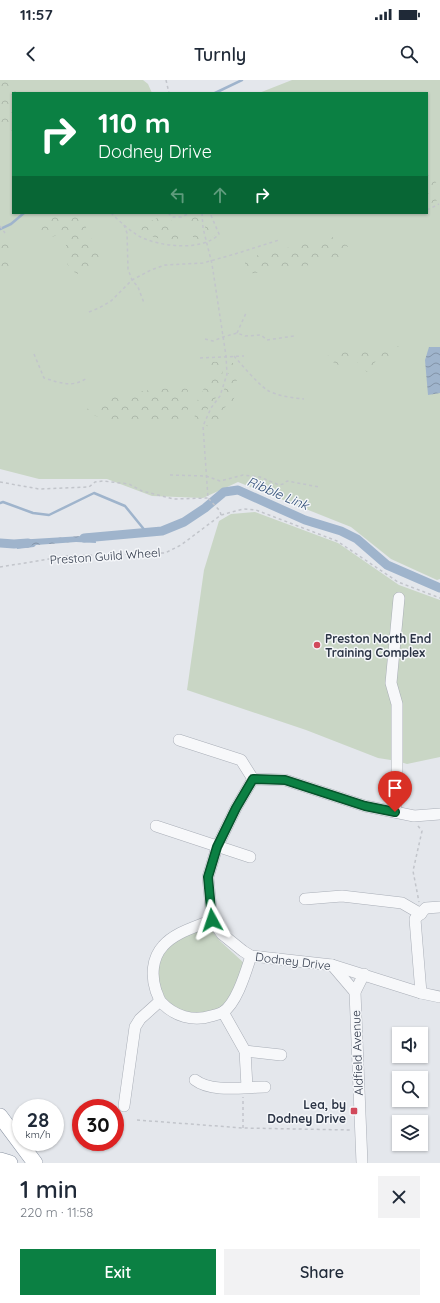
<!DOCTYPE html>
<meta charset="utf-8">
<style>
body{margin:0;font-family:Quicksand,sans-serif;background:#f2f2f3;color:#1f2937;height:100vh;display:flex;flex-direction:column;font-size:15px;white-space:nowrap}
*{box-sizing:border-box;margin:0}
p{font-size:13px;color:#747a83}
.icon{flex:none;width:22px;height:22px;fill:none;stroke:currentColor;stroke-width:2;stroke-linecap:round;stroke-linejoin:round}
.map{position:relative;height:1083px;overflow:hidden}
.side{display:flex;flex-direction:column;background:#fff;flex:1}
.side>*{flex:none}
.guide{position:absolute;left:12px;top:12px;width:416px;height:122px;border-radius:0px;box-shadow:0 1px 3px #0004;background:#0b8043;color:#fff;overflow:hidden}
.tools{position:absolute;left:392px;top:947px;display:grid;gap:8px}
.tools a{display:grid;place-items:center;width:36px;height:36px;border-radius:0px;background:#fff;box-shadow:0 1px 3px #0004;font-size:20px}
.speed{position:absolute;left:12px;top:1019px;display:flex;gap:8px;font-size:20px;font-weight:700;text-align:center}
.speed>*{display:grid;place-content:center;width:52px;height:52px;border-radius:50%;background:#fff;box-shadow:0 1px 3px #0004;line-height:1}
.speed small{font-size:10px;font-weight:400}
.speed .limit{border:6px solid #d22;background:#fff;color:#111}
.pin{position:absolute;display:grid;place-items:center;width:34px;height:34px;color:#fff;margin:-41px -17px;border-radius:50% 50% 50% 0;rotate:-45deg;box-shadow:0 0 4px #0007}
.pin .icon{rotate:45deg}
.me{position:absolute;width:44px;margin:-22px;rotate:355deg;stroke-linejoin:round;filter:drop-shadow(0 0 3px #0008)}
.turn{display:flex;align-items:center;gap:14px;height:84px;padding:0 20px;font-size:18px}
.turn .icon{width:52px;height:52px;stroke-width:2.5}
.turn b{display:block;font-size:28px;line-height:34px}
.lanes{display:flex;align-items:center;height:38px;padding:0 20px;background:#0003;justify-content:center;gap:20px;direction:ltr}
.lanes .off{opacity:.35}
.round{display:grid;place-items:center;flex:none;width:42px;height:42px;border-radius:0px;background:#f2f2f3}
.headline{display:flex;align-items:center;justify-content:space-between;height:68px;padding:0 20px}
h1{font-size:24px;font-weight:600;line-height:30px}
.action{display:flex;gap:8px;margin-top:auto;padding:8px 20px}
.action a{flex:1;height:46px;border-radius:0px;background:#0b8043;color:#fff;font-size:16px;font-weight:600;line-height:46px;text-align:center}
.action a+a{background:#f2f2f3;color:#1f2937}
.status{display:flex;justify-content:space-between;align-items:center;height:28px;padding:0 20px;background:#fff;direction:ltr}
.status svg{height:11px;fill:currentColor}
header{display:flex;justify-content:space-between;align-items:center;height:52px;padding:0 20px;background:#fff;font-size:18px;font-weight:600}
.map>svg:first-child{display:block}
.green{fill:#c9d6c5}
.forest{fill:url(#forest-crowns)}
.water{fill:url(#water-waves)}
.lines{fill:none;stroke-linecap:round;stroke-linejoin:round}
.stream{stroke:#9fb4cc;stroke-width:2.5}
.canal{stroke:#9fb4cc;stroke-width:9}
.minor-casing{stroke:#a9aeb7;stroke-width:12}
.highway-casing{stroke:#8b94a3;stroke-width:16}
.path{stroke:#c2c5cb;stroke-width:1.5;stroke-dasharray:3 3;stroke-linecap:butt}
.minor{stroke:#f7f8fa;stroke-width:11}
.highway{stroke:#fff;stroke-width:15}
.route-casing{stroke:#07532c;stroke-width:10}
.route{stroke:#0b8043;stroke-width:7}
.poi-dot{fill:#d1495b;stroke:#f4f6f9;stroke-width:1.5}
.labels{text-anchor:middle;dominant-baseline:central;stroke-width:3;stroke-linejoin:round;paint-order:stroke}
.street-label{font-size:12px;fill:#2b3445;stroke:#f4f6f9}
.poi-label{font-size:12px;font-weight:bold;fill:#2b3445;stroke:#f4f6f9;text-anchor:start}
.water-label{font-size:13px;font-style:italic;fill:#34527a;stroke:#f4f6f9}
</style>
<div class="status"><b>11:57</b><svg viewBox="0 0 49 12"><path d="M0 12V9h3v3zM5 12V6h3v6zM10 12V3h3v9zM15 12V0h3v12zM26 1h20v11H26zM47 4h2v5h-2z"/></svg></div>
<header><svg class="icon" aria-label="back" viewBox="0 0 24 24"><path d="M15 5l-7 7 7 7"/></svg>Turnly<svg class="icon" aria-label="search" viewBox="0 0 24 24"><circle cx="10" cy="10" r="6"/><path d="M15 15l6 6"/></svg></header>
<div class="map">
<svg width="440" height="1083" viewBox="0 0 440 1083">
<defs>
<pattern id="forest-crowns" width="20" height="18" patternUnits="userSpaceOnUse"><rect width="20" height="18" fill="#c9d6c5"/><path d="M2 6a3 3 0 1 1 6 0M12 15a3 3 0 1 1 6 0" fill="none" stroke="#adb8ab"/></pattern>
<pattern id="water-waves" width="16" height="10" patternUnits="userSpaceOnUse"><rect width="16" height="10" fill="#9fb4cc"/><path d="M0 5q4-4 8 0t8 0" fill="none" stroke="#8293a7"/></pattern>
</defs>
<rect width="100%" height="100%" fill="#e4e7ec"/>
<!-- green -->
<g class="green">
<path d="M0 0H143L148 4 152 13H13V133H427V13H259L292 0H440V499L437 500 391 479 351 447 238 402 203 418 152 416 107 399H39L0 389Z"/>
<path d="M255 432 338 463 399 505 440 520V677L407 684 397 681 378 678 306 650 187 610 204 490 219 441 231 434Z"/>
<path d="M207 848 212 851 220 861 245 884 231 919 218 931 194 935 177 930 168 922 159 909 157 894 162 875 171 862 184 854Z"/>
</g>
<!-- forest -->
<g class="forest">
<path d="M0 0H18L23 13H13V54H12L5 51 0 40Z"/>
<path d="M427 94C438 101 439 107 439 119L427 126Z"/>
<path d="M57 133H82L83 134 87 152 101 173V179L94 190 89 193 78 194 72 191C70 188 67 185 67 182 64 171 71 163 58 155 55 156 51 157 48 157 41 157 37 147 40 142Z"/>
<path d="M196 133H199L202 159H194L186 141Z"/>
<path d="M205 133H207L215 155 208 158 205 147Z"/>
<path d="M164 135 172 141 179 142 182 153 177 160 156 158 139 150 142 145Z"/>
<path d="M0 157 8 163 12 182 5 196 0 183Z"/>
<path d="M332 157 348 166 339 178 297 188 245 194V182L258 175Z"/>
<path d="M402 266V271L376 281 367 292 354 279 340 286 324 277 337 273Z"/>
<path d="M209 281 223 283 222 300 218 315 208 328 200 345 195 340 194 326 202 313 211 290Z"/>
<path d="M228 283H234L237 294 236 312 233 321 223 329 221 340 215 351 206 345C216 323 230 309 228 283Z"/>
<path d="M180 307 187 309 188 311C188 319 191 334 182 338 162 342 137 345 117 341 108 340 99 337 90 334L87 330C96 313 161 309 180 307Z"/>
</g>
<!-- water -->
<g class="water">
<path d="M429 267H440V313L428 315 425 280Z"/>
<path d="M95 453 96 463C89 463 83 462 76 462L36 465 34 467 17 469 16 460 82 456 85 454Z"/>
</g>
<g class="lines">
<!-- stream -->
<g class="stream">
<path d="M215 13 242 0"/>
<path d="M0 149 11 144 24 133"/>
<path d="M0 423 3 422 33 433 49 435 94 413 125 426 147 453"/>
</g>
<!-- canal -->
<g class="canal">
<path d="M84 458 162 451 184 442 205 428 224 412 238 410 305 440 341 451 357 459 387 485 440 508"/>
<path d="M0 463 14 464 28 463"/>
</g>
<!-- minor casing -->
<g class="minor-casing">
<g id="minor">
<path d="M179 660 241 680 253 699"/>
<path d="M395 732 397 717V624L391 603 399 518"/>
<path d="M440 734 414 736 365 726 285 700 253 699 236 728 217 767 208 797 212 840 222 854 243 871 251 876 332 885 421 913 440 917"/>
<path d="M156 746 250 777"/>
<path d="M305 819 342 816 402 823 421 834"/>
<path d="M212 840C196 847 175 852 163 866 152 878 151 896 156 911 158 915 159 920 161 922 174 936 193 942 211 936 215 935 220 934 223 932 237 923 246 891 251 876"/>
<path d="M332 885 355 912"/>
<path d="M421 913 415 839 426 828 440 827"/>
<path d="M223 932 245 971 247 1007"/>
<path d="M245 971 281 975"/>
<path d="M195 1000C212 1013 244 1007 265 1007"/>
<path d="M124 1026 135 947 140 939 160 921"/>
<path d="M362 1083 355 912 364 894"/>
</g>
</g>
<!-- highway casing -->
<g class="highway-casing">
<g id="highway">
<path d="M0 1036 35 1083"/>
<path d="M0 1080 10 1083"/>
</g>
</g>
<!-- path -->
<g class="path">
<path d="M166 0 169 13"/>
<path d="M427 130 439 124"/>
<path d="M34 133V134"/>
<path d="M111 133C119 141 128 149 137 155 157 167 203 172 219 154L210 133"/>
<path d="M168 133 173 137H181L190 133"/>
<path d="M202 133 203 148 212 184 226 276 227 294 220 316 211 328 203 346 208 418 220 431 221 435"/>
<path d="M124 145 127 153 128 189 132 200 138 207 144 223"/>
<path d="M0 146 5 153"/>
<path d="M89 232 99 228 111 221 132 200 151 190 165 185 203 183 235 174 279 160"/>
<path d="M237 253 246 233"/>
<path d="M205 259 213 261 223 257 237 253 245 256 261 255 267 260 294 256"/>
<path d="M34 274 44 298C61 303 72 308 87 298"/>
<path d="M234 276C242 285 258 304 267 310 277 316 293 318 304 319"/>
<path d="M200 278 244 276"/>
<path d="M170 395 206 396 220 401 243 395 260 397 279 405 283 404 287 401 319 407"/>
<path d="M0 402 39 409 89 407 95 402 103 401 129 404 142 411 174 419 208 418"/>
<path d="M0 487 68 476 165 473 181 465 221 435 243 429 256 430 337 461 398 502 440 518"/>
<path d="M418 746 422 751 413 791 419 822"/>
<path d="M137 1040 243 1048 351 1050"/>
<path d="M243 1048V1017"/>
</g>
<!-- minor -->
<use href="#minor" class="minor"/>
<!-- highway -->
<use href="#highway" class="highway"/>
</g>
<g class="lines">
<!-- route casing -->
<g class="route-casing">
<path id="route" d="M212 840 208 797 217 767 236 728 253 699 285 700 365 726 395 732"/>
</g>
<!-- route -->
<use href="#route" class="route"/>
</g>
<!-- markers -->
<g class="poi-dot">
<circle cx="317" cy="565" r="4"/>
<rect x="350" y="1027" width="8" height="8" rx="2"/>
</g>
<g class="labels">
<!-- street labels -->
<g class="street-label">
<text transform="translate(105 476) rotate(-4)">Preston Guild Wheel</text>
<text transform="translate(293 881) rotate(7)">Dodney Drive</text>
<text transform="translate(357 973) rotate(-92)">Aldfield Avenue</text>
</g>
<!-- poi labels -->
<g class="poi-label">
<text x="325" y="558">Preston North End<tspan x="325" dy="14">Training Complex</tspan></text>
<text x="346" y="1024" text-anchor="end">Lea, by<tspan x="346" dy="14">Dodney Drive</tspan></text>
</g>
<!-- water labels -->
<g class="water-label">
<text transform="translate(278 413) rotate(23)">Ribble Link</text>
</g>
</g>
</svg>
<div class="tools">
<a><svg class="icon" aria-label="sound" viewBox="0 0 24 24"><path d="M4 9h4l5-4v14l-5-4H4zM17 9q2 3 0 6"/></svg></a>
<a><svg class="icon" aria-label="search" viewBox="0 0 24 24"><circle cx="10" cy="10" r="6"/><path d="M15 15l6 6"/></svg></a>
<a><svg class="icon" aria-label="layers" viewBox="0 0 24 24"><path d="M12 4l9 5-9 5-9-5zM3 14l9 5 9-5"/></svg></a>
</div>
<div class="speed"><div>28<small>km/h</small></div><div class="limit">30</div></div>
<div class="pin" style="left:395px;top:732px;background:#d93025"><svg class="icon" aria-label="arrive" viewBox="0 0 24 24"><path d="M6 21V4h12l-3 4 3 4H6"/></svg></div>
<svg class="me" style="left:212px;top:840px" viewBox="-20 -20 40 40"><path d="M0-17L14 15 0 8-14 15z" fill="#0b8043" stroke="#fff" stroke-width="4"/></svg>
<div class="guide">
<div class="turn"><svg class="icon" aria-label="right" viewBox="0 0 24 24"><path d="M7 20v-9h11M14 6l5 5-5 5"/></svg><div><b>110 m</b>Dodney Drive</div></div>
<div class="lanes"><svg class="icon off" aria-label="left" viewBox="0 0 24 24"><path d="M17 20v-9H6M10 6l-5 5 5 5"/></svg><svg class="icon off" aria-label="ahead" viewBox="0 0 24 24"><path d="M12 20V5M6 11l6-6 6 6"/></svg><svg class="icon" aria-label="right" viewBox="0 0 24 24"><path d="M7 20v-9h11M14 6l5 5-5 5"/></svg></div>
</div>
</div>
<section class="side">
<div class="headline"><div><h1>1 min</h1><p>220 m · 11:58</p></div><a class="round"><svg class="icon" aria-label="close" viewBox="0 0 24 24"><path d="M6 6l12 12M18 6L6 18"/></svg></a></div>
<div class="action"><a>Exit</a><a>Share</a></div>
</section>
